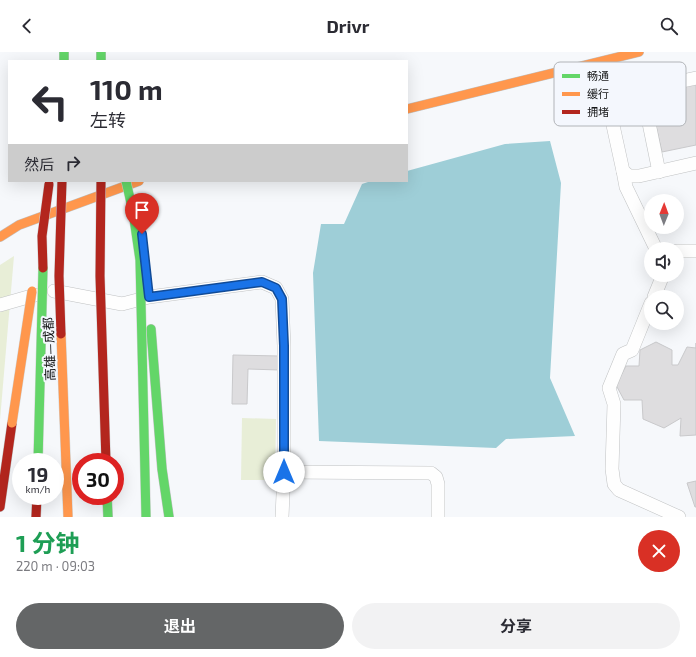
<!DOCTYPE html>
<html lang="zh">
<meta charset="utf-8">
<style>
body{margin:0;font-family:"Exo 2","Noto Sans SC",sans-serif;background:#f2f2f3;color:#2b2b33;height:100vh;display:flex;flex-direction:column;font-size:15px;white-space:nowrap}
*{box-sizing:border-box;margin:0}
p{font-size:13px;color:#7c7c81}
.icon{flex:none;width:22px;height:22px;fill:none;stroke:currentColor;stroke-width:2;stroke-linecap:round;stroke-linejoin:round}
.map{position:relative;height:465px;overflow:hidden}
.side{display:flex;flex-direction:column;background:#fff;flex:1}
.side>*{flex:none}
.guide{position:absolute;left:8px;top:8px;width:400px;height:122px;border-radius:0px;box-shadow:0 4px 16px #0002;background:#fff;color:#2b2b33;overflow:hidden}
.needle{width:26px;rotate:1deg}
.tools{position:absolute;left:644px;top:142px;display:grid;gap:8px}
.tools a{display:grid;place-items:center;width:40px;height:40px;border-radius:50%;background:#fff;box-shadow:0 4px 16px #0002;font-size:20px}
.speed{position:absolute;left:12px;top:401px;display:flex;gap:8px;font-size:20px;font-weight:700;text-align:center}
.speed>*{display:grid;place-content:center;width:52px;height:52px;border-radius:50%;background:#fff;box-shadow:0 4px 16px #0002;line-height:1}
.speed small{font-size:10px;font-weight:400}
.speed .limit{border:6px solid #d22;background:#fff;color:#111}
.pin{position:absolute;display:grid;place-items:center;width:34px;height:34px;color:#fff;margin:-41px -17px;border-radius:50% 50% 50% 0;rotate:-45deg;box-shadow:0 0 4px #0007}
.pin .icon{rotate:45deg}
.me{position:absolute;width:44px;margin:-22px;rotate:0deg;stroke-linejoin:round;filter:drop-shadow(0 0 3px #0008)}
.turn{display:flex;align-items:center;gap:14px;height:84px;padding:0 16px;font-size:18px}
.turn .icon{width:52px;height:52px;stroke-width:2.5}
.turn b{display:block;font-size:28px;line-height:34px}
.then{display:flex;align-items:center;height:38px;padding:0 16px;background:#0003;gap:8px;font-size:15px}
.round{display:grid;place-items:center;flex:none;width:42px;height:42px;border-radius:21px;background:#f2f2f3}
.summary{display:flex;align-items:center;justify-content:space-between;height:68px;padding:0 16px}
h1{font-size:24px;font-weight:700;line-height:30px;color:#1e9e55}
.button{display:flex;gap:8px;margin-top:auto;padding:8px 16px}
.button a{flex:1;height:46px;border-radius:24px;background:#646667;color:#fff;font-size:16px;font-weight:700;line-height:46px;text-align:center}
.button a+a{background:#f2f2f3;color:#2b2b33}
header{display:flex;justify-content:space-between;align-items:center;height:52px;padding:0 16px;background:#fff;font-size:18px;font-weight:700}
.map>svg:first-child{display:block}
.green{fill:#e8eed7}
.water{fill:#9eced7}
.building{fill:#dedddf;stroke:#c9c9cb}
.lines{fill:none;stroke-linecap:round;stroke-linejoin:round}
.street-casing{stroke:#c0c2c3;stroke-width:14}
.fast-casing{stroke:#c0c2c3;stroke-width:10}
.slow-casing{stroke:#c0c2c3;stroke-width:10}
.jam-casing{stroke:#c0c2c3;stroke-width:10}
.street{stroke:#fefefe;stroke-width:13}
.fast{stroke:#63d668;stroke-width:9}
.slow{stroke:#ff974d;stroke-width:9}
.jam{stroke:#b3261e;stroke-width:9}
.fast-bridge-casing{stroke:#d2d3d4;stroke-width:10;stroke-linecap:butt}
.slow-bridge-casing{stroke:#d2d3d4;stroke-width:10;stroke-linecap:butt}
.jam-bridge-casing{stroke:#d2d3d4;stroke-width:10;stroke-linecap:butt}
.fast-bridge{stroke:#63d668;stroke-width:9}
.slow-bridge{stroke:#ff974d;stroke-width:9}
.jam-bridge{stroke:#b3261e;stroke-width:9}
.route-casing{stroke:#114b97;stroke-width:10}
.route{stroke:#1a73e8;stroke-width:7}
.labels{text-anchor:middle;dominant-baseline:central;stroke-width:4;stroke-linejoin:round;paint-order:stroke}
.street-label{font-size:13px;fill:#161718;stroke:#f4f7fd}
.key{fill:#f4f7fd;stroke:#b1b4b8;stroke-width:1}
.key-label{font-size:11px;fill:#161718}
</style>
<header><svg class="icon" aria-label="back" viewBox="0 0 24 24"><path d="M15 5l-7 7 7 7"/></svg>Drivr<svg class="icon" aria-label="search" viewBox="0 0 24 24"><circle cx="10" cy="10" r="6"/><path d="M15 15l6 6"/></svg></header>
<div class="map">
<svg width="696" height="465" viewBox="0 0 696 465">
<rect width="100%" height="100%" fill="#f6f8fb"/>
<!-- green -->
<g class="green">
<path d="M14 204 0 368V213Z"/>
<path d="M242 366 276 367 275 428H241Z"/>
</g>
<!-- water -->
<path class="water" d="M550 89 561 131 550 326 575 384 506 387 496 396 319 389 313 221 321 172H344L362 132 371 129H407V119L505 92Z"/>
<!-- building -->
<g class="building">
<path d="M696 30V93L662 100 648 40Z"/>
<path d="M656 290 672 298V313H678L687 295 696 296V291V383L680 384 681 366 664 376 643 367 642 348H624L616 333 626 314H639L640 298Z"/>
<path d="M233 303 279 304V318L248 317 247 352H232Z"/>
<path d="M696 429V455H695L687 431Z"/>
</g>
<g class="lines">
<!-- street casing -->
<g class="street-casing">
<g id="street">
<path d="M696 26 616 43 610 48 609 55 623 119 629 124H639L696 111"/>
<path d="M642 37 659 120"/>
<path d="M623 119 626 135 656 197"/>
<path d="M677 199H696"/>
<path d="M54 239 122 252 149 245 262 230 276 236 282 247 284 294V420L282 465"/>
<path d="M654 245 663 223"/>
<path d="M651 251 632 298 623 302 609 336 614 352 612 417 614 432 619 438 679 465"/>
<path d="M0 253 35 243"/>
<path d="M284 420 431 421 436 425 438 432V465"/>
</g>
</g>
<!-- fast casing -->
<g class="fast-casing">
<g id="fast">
<path d="M64 0V9"/>
<path d="M101 0V9"/>
<path d="M151 277 162 417 169 465"/>
<path d="M107 444 108 465"/>
</g>
</g>
<!-- slow casing -->
<g class="slow-casing">
<g id="slow">
<path d="M407 57 639 0"/>
<path d="M0 185 19 173 139 129"/>
</g>
</g>
<!-- jam casing -->
<g class="jam-casing">
<g id="jam">
<path d="M0 455 12 371"/>
<path d="M36 465 37 444"/>
</g>
</g>
<!-- street -->
<use href="#street" class="street"/>
<!-- fast -->
<use href="#fast" class="fast"/>
<!-- slow -->
<use href="#slow" class="slow"/>
<!-- jam -->
<use href="#jam" class="jam"/>
<!-- fast-bridge casing -->
<g class="fast-bridge-casing">
<g id="fast-bridge">
<path d="M126 129 133 160 140 208 146 465"/>
<path d="M38 410 43 216"/>
</g>
</g>
<!-- slow-bridge casing -->
<g class="slow-bridge-casing">
<g id="slow-bridge">
<path d="M61 282 68 465"/>
<path d="M12 371 32 239"/>
</g>
</g>
<!-- jam-bridge casing -->
<g class="jam-bridge-casing">
<g id="jam-bridge">
<path d="M101 129 100 224 106 410"/>
<path d="M43 216 42 184 49 132"/>
<path d="M61 282 59 224 62 129"/>
</g>
</g>
<!-- fast-bridge -->
<use href="#fast-bridge" class="fast-bridge"/>
<!-- slow-bridge -->
<use href="#slow-bridge" class="slow-bridge"/>
<!-- jam-bridge -->
<use href="#jam-bridge" class="jam-bridge"/>
</g>
<g class="lines">
<!-- route casing -->
<g class="route-casing">
<path id="route" d="M142 182 149 245 262 230 276 236 282 247 284 294V420"/>
</g>
<!-- route -->
<use href="#route" class="route"/>
</g>
<g class="labels">
<!-- street labels -->
<g class="street-label">
<text transform="translate(49 297) rotate(-92)">高雄—成都</text>
</g>
</g>
<!-- legend -->
<rect x="554" y="10" width="132" height="64" rx="6" class="key"/>
<rect x="562" y="22" width="18" height="4" fill="#63d668"/>
<rect x="562" y="40" width="18" height="4" fill="#ff974d"/>
<rect x="562" y="58" width="18" height="4" fill="#b3261e"/>
<g class="key-label">
<text x="587" y="28">畅通</text>
<text x="587" y="46">缓行</text>
<text x="587" y="64">拥堵</text>
</g>
</svg>
<div class="tools">
<a><svg class="needle" viewBox="-14 -14 28 28"><path d="M0-13l5 13h-10z" fill="#e53935"/><path d="M0 13l5-13h-10z" fill="#7c7c81"/></svg></a>
<a><svg class="icon" aria-label="sound" viewBox="0 0 24 24"><path d="M4 9h4l5-4v14l-5-4H4zM17 9q2 3 0 6"/></svg></a>
<a><svg class="icon" aria-label="search" viewBox="0 0 24 24"><circle cx="10" cy="10" r="6"/><path d="M15 15l6 6"/></svg></a>
</div>
<div class="speed"><div>19<small>km/h</small></div><div class="limit">30</div></div>
<div class="pin" style="left:142px;top:182px;background:#d93025"><svg class="icon" aria-label="arrive" viewBox="0 0 24 24"><path d="M6 21V4h12l-3 4 3 4H6"/></svg></div>
<svg class="me" style="left:284px;top:420px" viewBox="-20 -20 40 40"><circle r="19" fill="#fff"/><path d="M0-13L10 11 0 6-10 11z" fill="#1a73e8"/></svg>
<div class="guide">
<div class="turn"><svg class="icon" aria-label="left" viewBox="0 0 24 24"><path d="M17 20v-9H6M10 6l-5 5 5 5"/></svg><div><b>110 m</b>左转</div></div>
<div class="then">然后<svg class="icon" aria-label="right" viewBox="0 0 24 24"><path d="M7 20v-9h11M14 6l5 5-5 5"/></svg></div>
</div>
</div>
<section class="side">
<div class="summary"><div><h1>1 分钟</h1><p>220 m · 09:03</p></div><a class="round" style="background:#d93025;color:#fff"><svg class="icon" aria-label="close" viewBox="0 0 24 24"><path d="M6 6l12 12M18 6L6 18"/></svg></a></div>
<div class="button"><a>退出</a><a>分享</a></div>
</section>
